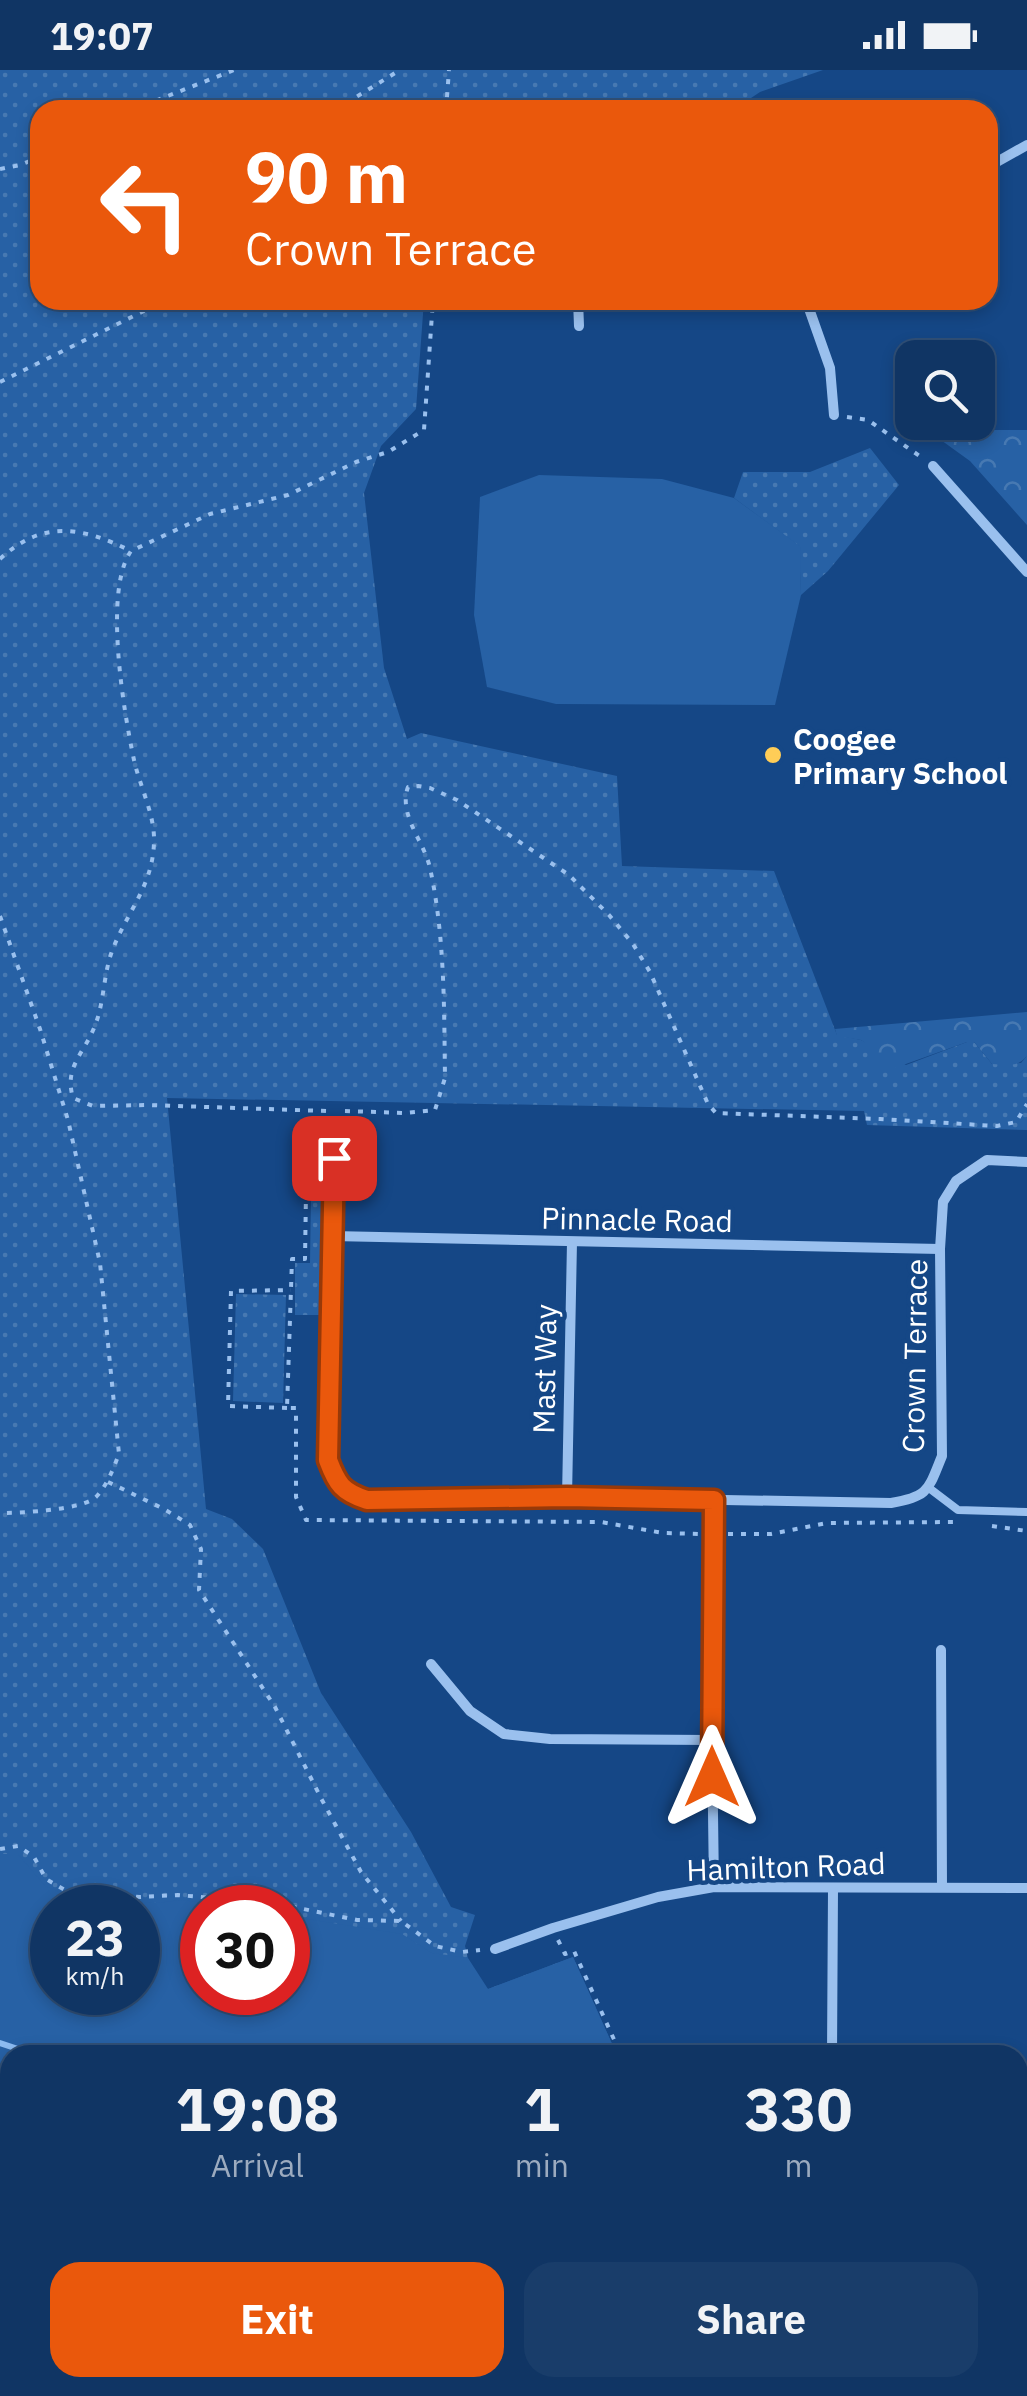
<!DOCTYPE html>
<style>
body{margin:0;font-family:"IBM Plex Sans",sans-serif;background:#193d6a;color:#f1f3f6;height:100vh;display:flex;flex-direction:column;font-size:38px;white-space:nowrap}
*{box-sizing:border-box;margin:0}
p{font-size:32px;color:#9cabbf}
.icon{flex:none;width:55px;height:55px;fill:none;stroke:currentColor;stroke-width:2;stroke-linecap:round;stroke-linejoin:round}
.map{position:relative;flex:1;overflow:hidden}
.sheet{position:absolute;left:0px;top:1975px;width:1028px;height:352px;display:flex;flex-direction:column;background:#103564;border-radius:30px 30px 0 0;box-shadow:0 5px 15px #0003,0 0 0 2px #305078}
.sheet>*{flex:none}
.top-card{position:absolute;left:30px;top:30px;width:968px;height:210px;border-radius:30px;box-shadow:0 5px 15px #0003,0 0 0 2px #305078;background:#ea580c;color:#fff;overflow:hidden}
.controls{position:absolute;left:895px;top:270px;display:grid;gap:20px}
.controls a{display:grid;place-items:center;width:100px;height:100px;border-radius:20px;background:#103564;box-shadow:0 5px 15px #0003,0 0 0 2px #305078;font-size:50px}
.speed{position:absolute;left:30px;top:1815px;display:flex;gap:20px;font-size:50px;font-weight:700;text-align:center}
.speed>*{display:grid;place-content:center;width:130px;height:130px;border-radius:50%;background:#103564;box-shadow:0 5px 15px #0003,0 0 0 2px #305078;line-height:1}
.speed small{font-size:25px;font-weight:400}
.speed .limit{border:15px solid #d22;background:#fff;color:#111}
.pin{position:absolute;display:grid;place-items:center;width:85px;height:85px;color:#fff;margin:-42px;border-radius:20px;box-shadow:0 5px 15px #0006}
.me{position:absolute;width:110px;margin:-55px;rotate:0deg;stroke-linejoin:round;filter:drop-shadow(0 0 8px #0008)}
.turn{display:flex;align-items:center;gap:35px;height:210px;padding:0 50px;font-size:45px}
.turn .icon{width:130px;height:130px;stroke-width:2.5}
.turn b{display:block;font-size:70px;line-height:85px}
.eta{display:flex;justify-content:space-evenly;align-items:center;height:170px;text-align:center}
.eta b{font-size:60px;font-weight:700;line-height:70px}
.action{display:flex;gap:20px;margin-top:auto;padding:20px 50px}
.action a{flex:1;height:115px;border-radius:30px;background:#ea580c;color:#fff;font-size:40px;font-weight:700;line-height:115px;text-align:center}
.action a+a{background:#193d6a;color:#f1f3f6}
.status{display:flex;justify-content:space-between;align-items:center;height:70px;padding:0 50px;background:#103564;direction:ltr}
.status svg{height:28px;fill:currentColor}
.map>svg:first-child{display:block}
.grass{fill:url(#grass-dots);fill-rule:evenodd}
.forest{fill:url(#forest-crowns)}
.park{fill:#2761a5;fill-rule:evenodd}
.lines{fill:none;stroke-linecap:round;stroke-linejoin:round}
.stream{stroke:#8cbbf1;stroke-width:6}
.path{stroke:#9ac0ee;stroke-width:4;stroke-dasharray:5 8;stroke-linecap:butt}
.lane{stroke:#9ac0ee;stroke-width:8}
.street{stroke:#9ac0ee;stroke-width:10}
.route-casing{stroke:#983908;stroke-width:25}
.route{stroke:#ea580c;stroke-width:18}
.poi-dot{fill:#ffcd57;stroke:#154786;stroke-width:4}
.labels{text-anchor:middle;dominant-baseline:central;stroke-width:9;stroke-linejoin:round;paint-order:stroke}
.poi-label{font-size:30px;font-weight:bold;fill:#fff;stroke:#154786;text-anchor:start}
.street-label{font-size:30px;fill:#fff;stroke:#154786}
</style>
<div class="status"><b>19:07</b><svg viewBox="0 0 49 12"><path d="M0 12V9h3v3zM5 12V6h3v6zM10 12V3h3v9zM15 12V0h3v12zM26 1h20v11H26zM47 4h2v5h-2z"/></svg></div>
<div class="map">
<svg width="1027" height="2326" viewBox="0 0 1027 2326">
<defs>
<pattern id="grass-dots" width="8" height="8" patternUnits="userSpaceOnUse" patternTransform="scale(2.5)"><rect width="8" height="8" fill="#2761a5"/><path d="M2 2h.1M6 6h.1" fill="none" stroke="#4779b2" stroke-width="1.8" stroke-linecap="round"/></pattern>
<pattern id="forest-crowns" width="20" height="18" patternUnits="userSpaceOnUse" patternTransform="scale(2.5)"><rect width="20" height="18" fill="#2761a5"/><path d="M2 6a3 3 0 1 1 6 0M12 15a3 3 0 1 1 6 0" fill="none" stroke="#4779b2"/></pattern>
</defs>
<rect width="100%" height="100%" fill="#154786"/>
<!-- grass -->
<g class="grass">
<path d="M0 0H823L760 22 733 40H40V230H424L416 339 381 376 364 423 384 598 407 669 421 663 617 706 622 796 774 801 837 965 861 970 906 995 967 972H974L992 994 1021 993 1027 986V1060L867 1055 864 1041 167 1028 206 1439 232 1449 263 1479 321 1623 411 1762 451 1837 475 1845 465 1876 473 1909 488 1919 573 1887 617 1985 0 1927ZM52 1838H138V1922H52ZM202 1838H288V1922H202Z"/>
<path d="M870 378 899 415 828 501 801 525 799 476 734 428 743 402H810Z"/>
<path d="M311 1127H322L320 1245H295V1193H310Z"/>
<path d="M236 1224 286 1225 283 1333 233 1331Z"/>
</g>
<!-- forest -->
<g class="forest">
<path d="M927 360H1027V455L970 391Z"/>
<path d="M1027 942V986C1017 998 1006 995 992 994L974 972H967L878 1004 869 995 871 977 861 970 837 966 835 959Z"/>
</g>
<!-- park -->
<g class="park">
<path d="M539 405 662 409 734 428 800 476 801 525 775 635 556 634 487 617 474 545 480 427Z"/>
<path d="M0 1784H18L45 1816 70 1826 155 1833 183 1830 230 1837 202 1838V1922H288V1846L402 1864 432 1883 468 1888 488 1919 573 1887 617 1985H10V2318H1018V2197L1027 2203V2326H0ZM52 1838H138V1922H52Z"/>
</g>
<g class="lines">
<!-- stream -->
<path class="stream" d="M0 1973 36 1985"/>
<!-- path -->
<g class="path">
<path d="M132 40 234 0"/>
<path d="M335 40 400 0"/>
<path d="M446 40 449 0"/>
<path d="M0 99 20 95 40 87"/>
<path d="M0 312 166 230"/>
<path d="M847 347 868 350 921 387"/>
<path d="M0 489C43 449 82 457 131 481"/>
<path d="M0 846 40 959 68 1050 100 1193 119 1384C113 1399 108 1414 96 1427 82 1440 21 1443 0 1443"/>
<path d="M326 1041 148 1035 93 1036 73 1028C64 997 83 985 94 958 104 935 103 908 111 884 125 844 153 817 154 772 155 745 140 717 134 690 124 643 103 521 131 481L210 444 288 425 356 392 388 382 424 360 433 230"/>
<path d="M345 1041 405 1043 435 1040 445 1008C444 938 445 867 430 798 424 771 398 745 408 717L418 716 430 718 457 730 569 805 609 845 633 874 650 902 708 1034 716 1043 880 1049 997 1056 1016 1052 1027 1034"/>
<path d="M320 1123 306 1122 305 1189H292L287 1338H296V1427L306 1450 601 1452 663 1463 699 1464"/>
<path d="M287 1338 228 1336 231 1221 291 1220"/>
<path d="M108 1412 164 1439 190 1455 201 1479 199 1520 275 1637 322 1730 361 1802 401 1851"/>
<path d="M992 1456 1027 1461"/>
<path d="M728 1464H771L827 1453 953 1452"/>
<path d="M0 1779 18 1776 34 1787 46 1809 65 1820 140 1827 178 1825 279 1834 357 1850 401 1851 435 1876 462 1882 480 1880"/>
<path d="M558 1870 565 1884 574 1881 621 1985"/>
<path d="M1018 2194 1027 2200"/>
</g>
<!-- lane -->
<path class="lane" d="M929 1418 958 1440 1027 1442"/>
<!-- street -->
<g class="street">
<path d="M988 97 1027 75"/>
<path d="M578 230 579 256"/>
<path d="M806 230 830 298 834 345"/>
<path d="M933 396 1027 502"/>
<path d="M335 1053 328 1390C337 1414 342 1422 367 1429L567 1427 891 1433C929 1427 928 1420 942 1386L940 1179 943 1132 956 1111 987 1090 1027 1092"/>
<path d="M332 1166 940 1179"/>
<path d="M567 1427 572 1172"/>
<path d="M941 1580 942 1817"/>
<path d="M431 1594 470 1641 504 1664 550 1669 712 1670"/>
<path d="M714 1817 712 1670 715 1430"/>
<path d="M495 1879 553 1858 658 1827 714 1817 1027 1818"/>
<path d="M832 1985 833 1819"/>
</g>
</g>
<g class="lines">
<!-- route casing -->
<g class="route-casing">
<path id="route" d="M334 1088 328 1390C337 1414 342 1422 367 1430L567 1427 714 1430 712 1707"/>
</g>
<!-- route -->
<use href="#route" class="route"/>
</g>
<!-- markers -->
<circle class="poi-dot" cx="773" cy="685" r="10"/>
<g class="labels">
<!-- poi labels -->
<g class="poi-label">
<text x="793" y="668">Coogee<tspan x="793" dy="34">Primary School</tspan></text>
</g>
<!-- street labels -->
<g class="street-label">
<text transform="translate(637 1149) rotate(1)">Pinnacle Road</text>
<text transform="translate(914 1286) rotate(-89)">Crown Terrace</text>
<text transform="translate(544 1299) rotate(-89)">Mast Way</text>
<text transform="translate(786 1796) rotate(-2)">Hamilton Road</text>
</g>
</g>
</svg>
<div class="controls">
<a><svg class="icon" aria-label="search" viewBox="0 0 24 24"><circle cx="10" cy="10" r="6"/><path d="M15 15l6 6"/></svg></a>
</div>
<div class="speed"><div>23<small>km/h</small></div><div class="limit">30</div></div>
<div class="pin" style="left:334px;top:1088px;background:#d93025"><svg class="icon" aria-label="arrive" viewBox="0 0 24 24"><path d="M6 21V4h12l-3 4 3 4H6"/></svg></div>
<svg class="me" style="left:712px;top:1707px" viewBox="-20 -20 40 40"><path d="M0-17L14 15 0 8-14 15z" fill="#ea580c" stroke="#fff" stroke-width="4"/></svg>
<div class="top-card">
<div class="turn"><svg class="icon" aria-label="left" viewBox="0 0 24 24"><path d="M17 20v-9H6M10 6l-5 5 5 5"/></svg><div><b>90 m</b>Crown Terrace</div></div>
</div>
<section class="sheet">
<div class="eta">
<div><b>19:08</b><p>Arrival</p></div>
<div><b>1</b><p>min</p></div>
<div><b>330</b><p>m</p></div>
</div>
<div class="action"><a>Exit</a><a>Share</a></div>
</section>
</div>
